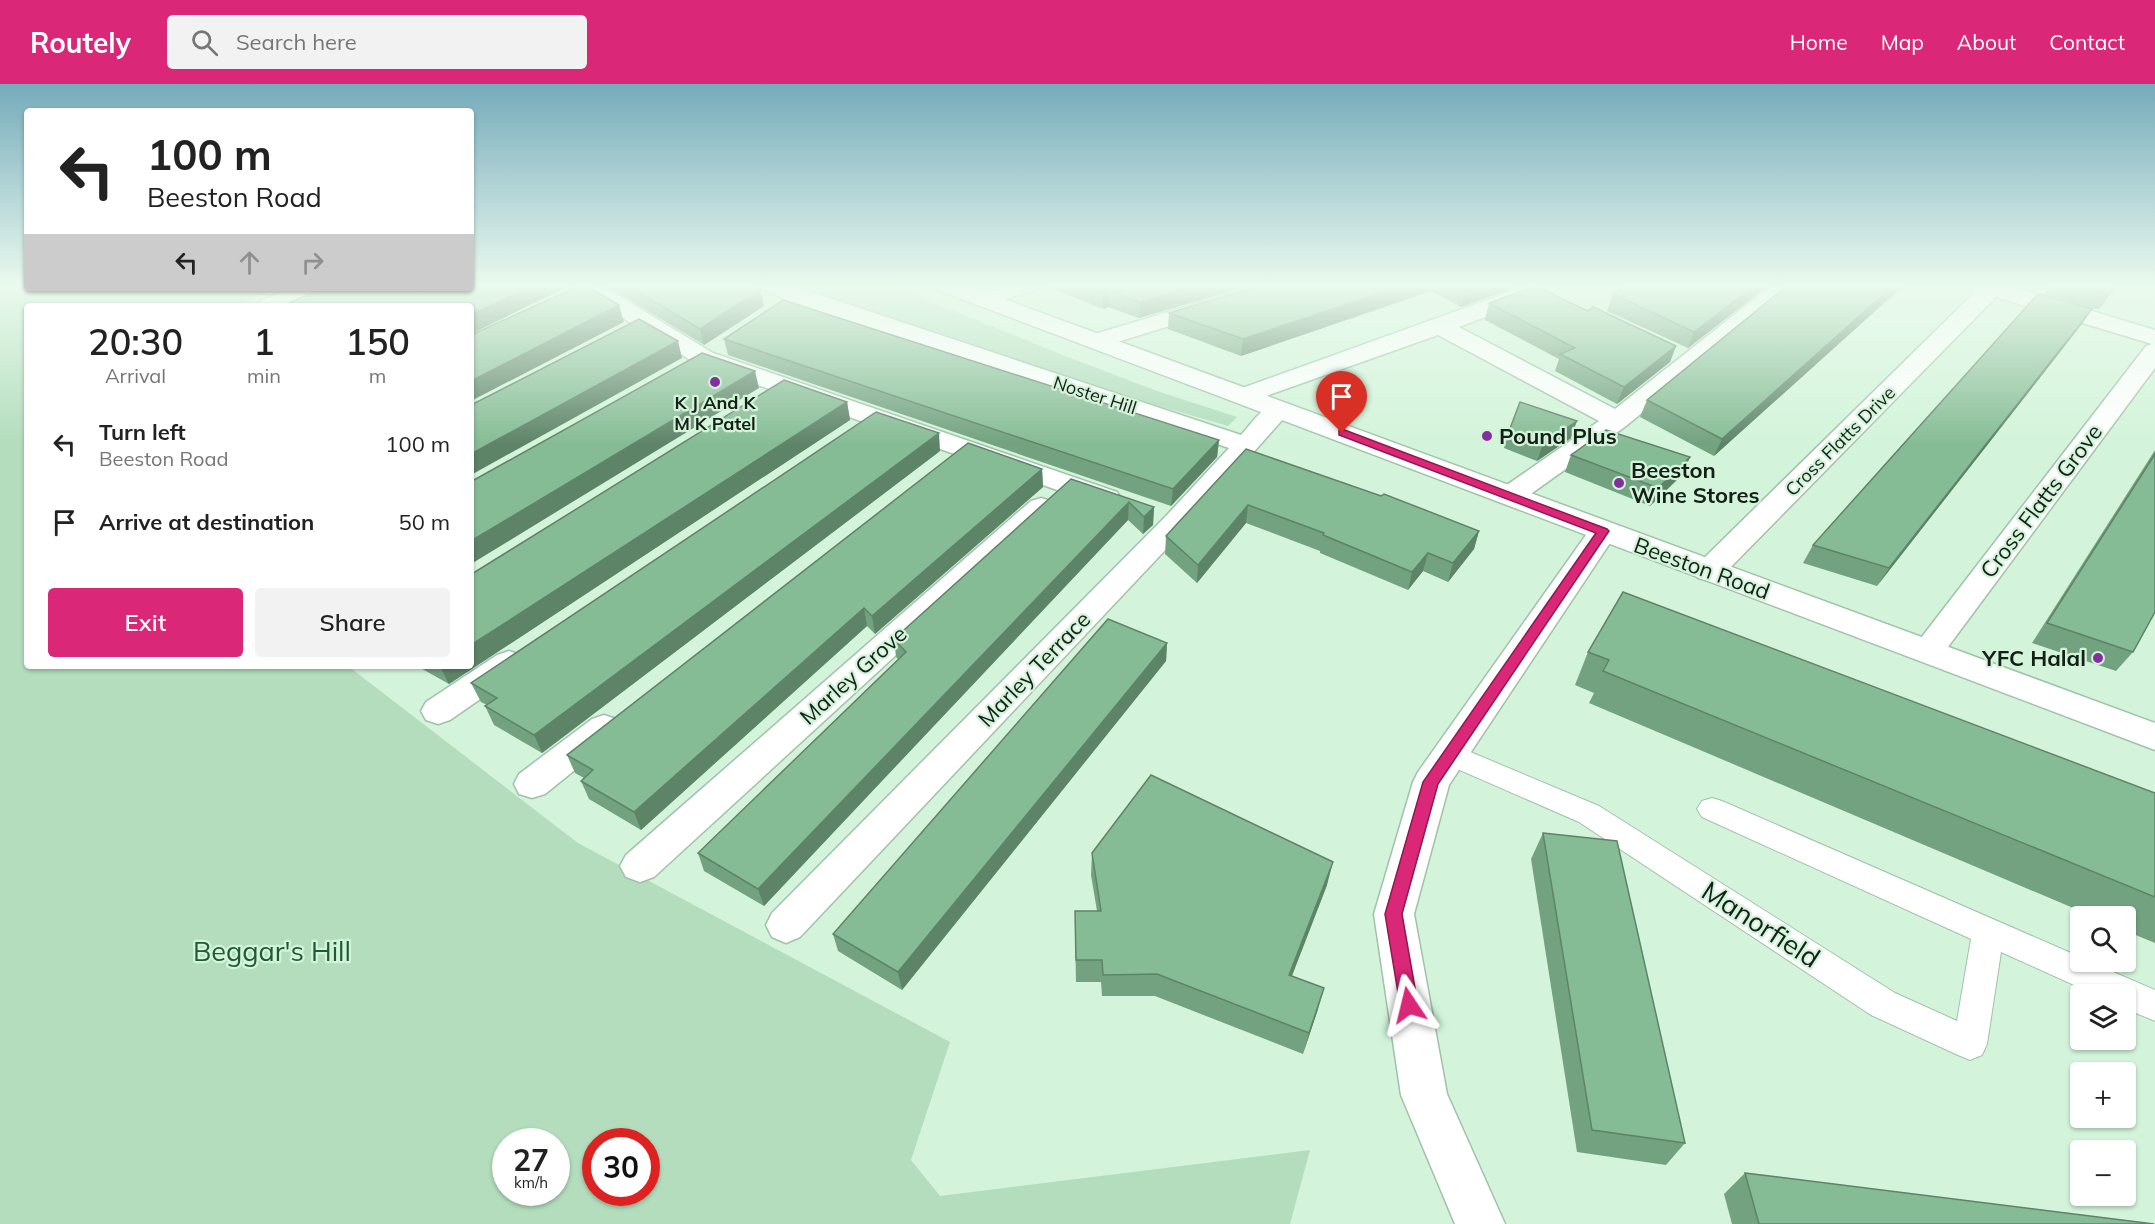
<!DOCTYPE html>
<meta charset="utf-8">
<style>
body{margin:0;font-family:Mulish,sans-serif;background:#f2f2f2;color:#222;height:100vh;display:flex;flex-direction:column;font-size:22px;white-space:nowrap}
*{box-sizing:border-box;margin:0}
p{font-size:20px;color:#767676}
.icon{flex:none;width:33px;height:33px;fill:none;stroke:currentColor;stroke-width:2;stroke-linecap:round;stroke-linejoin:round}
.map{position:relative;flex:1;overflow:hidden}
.side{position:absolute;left:24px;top:219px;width:450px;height:366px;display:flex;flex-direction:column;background:#fff;border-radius:6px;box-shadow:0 2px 4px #0004}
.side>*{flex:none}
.banner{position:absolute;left:24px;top:24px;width:450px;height:183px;border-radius:6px;box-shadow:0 2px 4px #0004;background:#fff;color:#222;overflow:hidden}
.buttons{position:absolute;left:2070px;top:822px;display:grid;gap:12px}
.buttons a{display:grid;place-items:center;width:66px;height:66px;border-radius:6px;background:#fff;box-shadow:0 2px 4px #0004;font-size:30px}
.speed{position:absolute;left:492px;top:1044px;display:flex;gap:12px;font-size:30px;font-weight:700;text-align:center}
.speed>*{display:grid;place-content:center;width:78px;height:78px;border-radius:50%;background:#fff;box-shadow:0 2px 4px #0004;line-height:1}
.speed small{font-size:15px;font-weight:400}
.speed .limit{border:9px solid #d22;background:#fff;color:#111}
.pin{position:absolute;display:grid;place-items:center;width:51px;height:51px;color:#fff;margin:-62px -26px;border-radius:50% 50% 50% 0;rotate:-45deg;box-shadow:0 0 6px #0007}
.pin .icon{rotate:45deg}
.me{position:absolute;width:66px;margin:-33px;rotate:350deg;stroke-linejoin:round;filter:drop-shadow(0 0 4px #0008)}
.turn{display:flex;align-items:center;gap:21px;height:126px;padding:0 24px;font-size:27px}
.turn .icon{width:78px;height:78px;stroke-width:2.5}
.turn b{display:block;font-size:42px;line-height:51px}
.lanes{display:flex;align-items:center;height:57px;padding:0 24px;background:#0003;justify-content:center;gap:30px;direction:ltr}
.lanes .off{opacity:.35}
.eta{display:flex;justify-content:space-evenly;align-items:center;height:102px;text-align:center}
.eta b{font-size:36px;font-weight:600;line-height:42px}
.cta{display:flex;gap:12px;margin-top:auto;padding:12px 24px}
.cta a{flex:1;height:69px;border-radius:6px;background:#db2777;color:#fff;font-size:24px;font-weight:600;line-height:69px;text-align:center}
.cta a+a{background:#f2f2f2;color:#222}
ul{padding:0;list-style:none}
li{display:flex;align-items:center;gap:18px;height:78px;padding:0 24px}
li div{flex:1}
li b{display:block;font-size:22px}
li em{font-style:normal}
header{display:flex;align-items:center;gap:36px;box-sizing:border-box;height:84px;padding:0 30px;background:#db2777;color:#fff}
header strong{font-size:28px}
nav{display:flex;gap:33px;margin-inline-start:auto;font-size:21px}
.search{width:420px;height:54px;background:#f2f2f2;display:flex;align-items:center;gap:15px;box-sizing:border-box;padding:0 21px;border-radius:6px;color:#767676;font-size:22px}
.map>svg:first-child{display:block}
.green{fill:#b3ddbd;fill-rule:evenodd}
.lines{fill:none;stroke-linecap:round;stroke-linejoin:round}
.lane-casing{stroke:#a1c1a9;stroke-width:2}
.street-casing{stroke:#a1c1a9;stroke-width:3}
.secondary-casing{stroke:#a1c1a9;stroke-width:3}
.lane{fill:#fff;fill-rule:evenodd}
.street{fill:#fff;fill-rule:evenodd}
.secondary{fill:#fff;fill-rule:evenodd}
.wall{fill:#73a280}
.shaded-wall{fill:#5e8468}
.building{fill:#86bc95;stroke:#5e8468;stroke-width:1.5}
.route{fill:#db2777;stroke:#8e194d;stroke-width:1.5}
.poi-dot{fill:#842f9d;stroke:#d3f4da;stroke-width:2}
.labels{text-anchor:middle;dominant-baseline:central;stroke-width:4.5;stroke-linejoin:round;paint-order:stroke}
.far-street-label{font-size:18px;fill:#142017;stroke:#d3f4da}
.far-poi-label{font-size:18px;font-weight:bold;fill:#142017;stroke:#d3f4da}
.poi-label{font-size:22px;font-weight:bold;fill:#142017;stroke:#d3f4da;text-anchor:start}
.street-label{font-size:22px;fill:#142017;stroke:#d3f4da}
.near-street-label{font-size:27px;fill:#142017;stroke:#d3f4da}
.near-park-label{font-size:27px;fill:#1e5a34;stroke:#d3f4da}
</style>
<header>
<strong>Routely</strong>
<div class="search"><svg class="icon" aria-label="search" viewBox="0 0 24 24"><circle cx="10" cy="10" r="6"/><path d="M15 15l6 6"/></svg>Search here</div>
<nav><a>Home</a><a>Map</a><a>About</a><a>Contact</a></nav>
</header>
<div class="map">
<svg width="2155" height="1140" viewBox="0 0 2155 1140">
<rect width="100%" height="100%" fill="#d3f4da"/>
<!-- green -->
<g class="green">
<path d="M0 201H27V204H279L236 222H27V582H348L578 759 950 958 911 1076 940 1112 1310 1066 1290 1140H0ZM506 1058H556V1108H506ZM596 1058H646V1108H596Z"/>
<path d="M784 201H890L1065 272 1157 307 1237 333 1228 342 1014 280Z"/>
</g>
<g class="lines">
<!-- lane casing -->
<g class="lane-casing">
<path id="lane" d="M1449 659 1599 722 1895 909 1957 937 1971 855 1702 733 1697 725 1702 717 1712 714 1722 717 2080 873V878H2090L2155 906V937L2126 925V910H2094L2001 868 1987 960 1982 971 1970 976 1958 971 1871 931 1579 738 1439 677 1435 670 1439 663Z"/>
</g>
<!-- street casing -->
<g class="street-casing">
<g id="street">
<path d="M575 201H601L713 269 1117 408 1121 414 1117 420 1107 423 1097 420 695 279 578 206Z"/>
<path d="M762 201H790L1241 351C1255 336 1266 314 1288 320L1292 325 1187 443 800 853 786 859 772 853 766 841 772 829 1167 431 1229 364 789 217 765 206Z"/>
<path d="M1005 201H1039L1036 206 981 222 973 220 970 215 973 210Z"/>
<path d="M1258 201H1291L1288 206 1104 262 1096 264 1088 262 1084 257 1088 252Z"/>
<path d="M1529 201H1559L1556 206 1459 243 1615 325 1772 201H1796L1626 342 1521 417 1511 420 1501 417 1497 411 1501 405 1599 337 1438 251 1252 317 1243 320 1234 317 1230 312 1234 307Z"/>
<path d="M1969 201H2006L2155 246V284L1939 575 1927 578 1915 575 1911 567 2146 262 2152 260 1996 213 1720 494 1709 497 1698 494 1694 487 1698 480 1976 207Z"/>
<path d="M291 204H321C309 222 276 222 257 222L260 217Z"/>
<path d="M1041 414 1051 417 1055 423 1051 429 654 793 640 798 626 793 620 782 626 771 1031 417Z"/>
<path d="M1603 438 1613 441 1618 447 1449 701 1414 830 1447 1010 1505 1140H1455L1401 1011 1374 830 1413 698 1418 688 1593 441Z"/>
<path d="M509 567 521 571 526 579 521 587 450 636 438 640 426 636 421 627 426 618 497 571Z"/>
<path d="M604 631 616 635 622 644 616 653 545 710 532 714 519 710 514 700 519 690 592 635Z"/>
</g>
</g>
<!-- secondary casing -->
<g class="secondary-casing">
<path id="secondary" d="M935 201H966L2155 639V666L938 206Z"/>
</g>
<!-- lane -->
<use href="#lane" class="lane"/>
<!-- street -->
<use href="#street" class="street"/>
<!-- secondary -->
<use href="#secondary" class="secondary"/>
</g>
<!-- wall -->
<g class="wall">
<path d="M605 201H749L760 206 764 222 704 261Z"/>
<path d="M1044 201H1251L1139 234 1108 223 1103 225Z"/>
<path d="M1262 201H1509L1508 206 1461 223 1431 207 1241 272 1168 245 1169 229Z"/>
<path d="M1769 201 1688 264 1607 227 1613 210Z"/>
<path d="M1788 201H1904L1714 372 1640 333 1647 316Z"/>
<path d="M2051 201H2117L2099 225H2094L2045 210Z"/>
<path d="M1489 219 1588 227 1676 262 1670 278 1617 320 1555 287 1559 275 1485 236Z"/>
<path d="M2092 225 2081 241 1877 502 1803 479 1813 461Z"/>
<path d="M724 255 1219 356 1217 373 1171 422 728 271Z"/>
<path d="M847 318 850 336 449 600 417 582H471L475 488Z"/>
<path d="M1509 347 1571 354 1537 377 1504 364Z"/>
<path d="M1246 365 1479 447 1474 465 1448 498 1423 487 1408 506 1320 469V467L1246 439 1197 499 1165 470 1166 452Z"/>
<path d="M2155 366V528L2133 568 2116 587 2032 559Z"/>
<path d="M940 367 542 669 494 641 485 622 487 621 481 618 471 599Z"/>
<path d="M1571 371 1690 373 1682 391 1650 422 1565 388Z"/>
<path d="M1042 385 1043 403 875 550 867 542 641 746 589 715 581 697 584 694 575 689 567 671Z"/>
<path d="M1071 395 1154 423 1153 441 1143 450 1128 436 764 822 704 787 698 769 898 575 896 573 894 555Z"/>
<path d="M1167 559 1166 577 902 906 838 867 833 850Z"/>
<path d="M1588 568 2155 709V859L2126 847V832H2092L1589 619 1594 609 1575 601Z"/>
<path d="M1543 749 1685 1059 1666 1081 1577 1068 1531 775Z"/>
<path d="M1092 769 1327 801 1292 892 1318 925 1303 970 1155 912H1102L1101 898H1076L1075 849 1097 827 1091 791Z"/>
<path d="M1745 1089 2154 1140H1732L1724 1110Z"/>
</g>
<!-- shaded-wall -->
<g class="shaded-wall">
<path d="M533 201H571L471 250V231Z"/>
<path d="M1199 201H1251L1139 234 1140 218Z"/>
<path d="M1404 201H1432L1431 207 1241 272 1243 255Z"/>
<path d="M1483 201H1509L1508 206 1461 223 1465 207Z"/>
<path d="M1755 201H1769L1688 264 1694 248Z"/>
<path d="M1894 201H1904L1714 372 1722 355Z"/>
<path d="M2116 201H2117L2099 225 2110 208Z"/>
<path d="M416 204H455L444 206 426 215 415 207Z"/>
<path d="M760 206 764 222 704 261 700 245Z"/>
<path d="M1109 207 1108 223 1103 225V209Z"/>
<path d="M619 221 624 238 471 317V297Z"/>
<path d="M2092 225 2081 241 1877 502 1889 484Z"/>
<path d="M678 257 682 274 471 391V370Z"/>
<path d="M1676 262 1670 278 1617 320 1624 303Z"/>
<path d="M755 287 759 304 471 480V457Z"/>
<path d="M847 318 850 336 449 600 440 582H471V561Z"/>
<path d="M1577 337 1571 354 1537 377 1543 360Z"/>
<path d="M939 349 940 367 542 669 534 651Z"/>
<path d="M1219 356 1217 373 1171 422 1173 405Z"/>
<path d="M1690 373 1682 391 1650 422 1658 404Z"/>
<path d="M1042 385 1043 403 875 550 872 532Z"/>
<path d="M1129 418 1128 436 764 822 758 805Z"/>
<path d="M1248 421 1246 439 1197 499 1198 481Z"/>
<path d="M1154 423 1153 441 1143 450 1144 433Z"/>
<path d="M1479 447 1474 465 1448 498 1453 479Z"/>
<path d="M1428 469 1423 487 1408 506 1412 488Z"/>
<path d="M864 524 867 542 641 746 634 728Z"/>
<path d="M1167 559 1166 577 902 906 898 888Z"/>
<path d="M1333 778 1327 801 1284 912 1289 891Z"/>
<path d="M1324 904 1318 925 1303 970 1309 949Z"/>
</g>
<!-- building -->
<g class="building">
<path d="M471 201H533L471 231V222H282L323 204H416L415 207 447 208 456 204H471Z"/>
<path d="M581 201H586L619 221 471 297V251Z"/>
<path d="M627 201H749L760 206 700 245Z"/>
<path d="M1083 201H1199L1140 218 1109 207 1103 209Z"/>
<path d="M1262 201H1404L1243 255 1169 229Z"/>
<path d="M1454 201H1483L1465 207Z"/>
<path d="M1627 201H1755L1694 248 1613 210Z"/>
<path d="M1788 201H1894L1722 355 1647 316Z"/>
<path d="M2076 201H2116L2110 208 2104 209Z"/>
<path d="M1535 202 1588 227 1593 223 1676 262 1624 303 1560 270 1575 264 1489 219Z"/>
<path d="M2041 210 2092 225 1889 484 1813 461 2037 211Z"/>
<path d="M783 216 1219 356 1173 405 724 255Z"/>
<path d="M639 235 678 257 471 370V321Z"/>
<path d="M702 269 755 287 471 457V397L474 396Z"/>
<path d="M784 296 847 318 471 561V489L475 488Z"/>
<path d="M1520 318 1577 337 1543 360 1509 347Z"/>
<path d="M876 328 939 349 534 651 485 622 497 614 471 599Z"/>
<path d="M1606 346 1690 373 1658 404 1571 371Z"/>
<path d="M968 359 1042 385 872 532 864 524 634 728 581 697 593 686 567 671Z"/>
<path d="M1246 365 1381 412 1384 410 1479 447 1453 479 1428 469 1412 488 1323 451 1324 449 1248 421 1198 481 1166 452Z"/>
<path d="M2155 370V528L2133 568 2047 539Z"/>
<path d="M1071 395 1154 423 1144 433 1129 418 758 805 698 769 906 568 894 555Z"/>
<path d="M1623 508 2155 709V813L1603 587 1609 576 1588 568Z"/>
<path d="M1108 535 1167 559 898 888 833 850Z"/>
<path d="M1151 691 1333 778 1289 891 1324 904 1309 949 1157 890 1103 891 1102 876H1076L1075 827H1101L1092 769Z"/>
<path d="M1543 749 1617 757 1685 1059 1592 1046Z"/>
<path d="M1745 1089 2154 1140H1759Z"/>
</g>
<!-- sky -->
<linearGradient id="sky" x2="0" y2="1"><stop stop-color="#75abbb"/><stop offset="0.56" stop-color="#ebfaee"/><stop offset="1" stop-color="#ebfaee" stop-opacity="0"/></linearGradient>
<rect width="2155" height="360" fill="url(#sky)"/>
<!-- route -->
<path class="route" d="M1342 345 1607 445 1609 447 1438 700 1402 830 1418 921 1415 927 1409 929 1403 927 1400 921 1385 830 1423 698 1596 449 1339 351V346Z"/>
<!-- markers -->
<g class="poi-dot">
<circle cx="715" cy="298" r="6"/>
<circle cx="1487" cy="352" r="6"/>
<circle cx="1619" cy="399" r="6"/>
<circle cx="2098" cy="574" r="6"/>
</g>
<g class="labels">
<!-- far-street labels -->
<g class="far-street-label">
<text transform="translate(1095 311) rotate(18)">Noster Hill</text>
<text transform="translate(1840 357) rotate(-45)">Cross Flatts Drive</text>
</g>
<!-- far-poi labels -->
<g class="far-poi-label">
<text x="715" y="318">K J And K<tspan x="715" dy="21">M K Patel</tspan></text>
</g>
<!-- poi labels -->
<g class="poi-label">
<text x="1499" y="352">Pound Plus</text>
<text x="1631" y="386">Beeston<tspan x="1631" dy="25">Wine Stores</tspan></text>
<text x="2086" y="574" text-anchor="end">YFC Halal</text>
</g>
<!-- street labels -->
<g class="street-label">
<text transform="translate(2041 417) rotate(-53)">Cross Flatts Grove</text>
<text transform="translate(1702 484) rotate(20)">Beeston Road</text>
<text transform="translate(1034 585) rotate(-46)">Marley Terrace</text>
<text transform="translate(853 591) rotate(-42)">Marley Grove</text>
</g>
<!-- near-street labels -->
<g class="near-street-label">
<text transform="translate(1761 840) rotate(33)">Manorfield</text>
</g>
<!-- near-park labels -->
<g class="near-park-label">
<text x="272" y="867">Beggar's Hill</text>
</g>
</g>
</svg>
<div class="buttons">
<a><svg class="icon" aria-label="search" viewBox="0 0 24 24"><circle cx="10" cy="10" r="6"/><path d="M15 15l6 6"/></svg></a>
<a><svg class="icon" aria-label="layers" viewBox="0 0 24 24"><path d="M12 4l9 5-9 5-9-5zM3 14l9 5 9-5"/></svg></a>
<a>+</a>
<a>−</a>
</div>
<div class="speed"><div>27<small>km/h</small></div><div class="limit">30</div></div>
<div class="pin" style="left:1342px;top:349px;background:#d93025"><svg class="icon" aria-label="arrive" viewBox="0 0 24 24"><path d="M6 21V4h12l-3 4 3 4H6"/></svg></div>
<svg class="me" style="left:1409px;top:921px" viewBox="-20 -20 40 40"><path d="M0-17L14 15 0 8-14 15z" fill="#db2777" stroke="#fff" stroke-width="4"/></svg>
<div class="banner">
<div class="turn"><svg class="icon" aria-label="left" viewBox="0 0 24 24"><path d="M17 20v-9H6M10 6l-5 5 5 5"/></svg><div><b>100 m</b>Beeston Road</div></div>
<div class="lanes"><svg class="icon" aria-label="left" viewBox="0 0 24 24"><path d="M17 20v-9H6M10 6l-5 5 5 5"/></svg><svg class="icon off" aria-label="ahead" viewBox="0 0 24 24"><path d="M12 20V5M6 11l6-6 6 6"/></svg><svg class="icon off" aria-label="right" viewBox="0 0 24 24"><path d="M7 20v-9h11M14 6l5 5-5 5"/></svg></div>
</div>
<section class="side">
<div class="eta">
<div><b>20:30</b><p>Arrival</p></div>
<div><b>1</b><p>min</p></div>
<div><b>150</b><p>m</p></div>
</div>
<ul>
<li><svg class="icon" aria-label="left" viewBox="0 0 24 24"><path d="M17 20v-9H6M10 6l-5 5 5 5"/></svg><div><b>Turn left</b><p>Beeston Road</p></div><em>100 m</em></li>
<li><svg class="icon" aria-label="arrive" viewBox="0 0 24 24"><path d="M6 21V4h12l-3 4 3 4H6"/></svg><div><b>Arrive at destination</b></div><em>50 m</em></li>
</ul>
<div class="cta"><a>Exit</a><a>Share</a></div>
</section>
</div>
